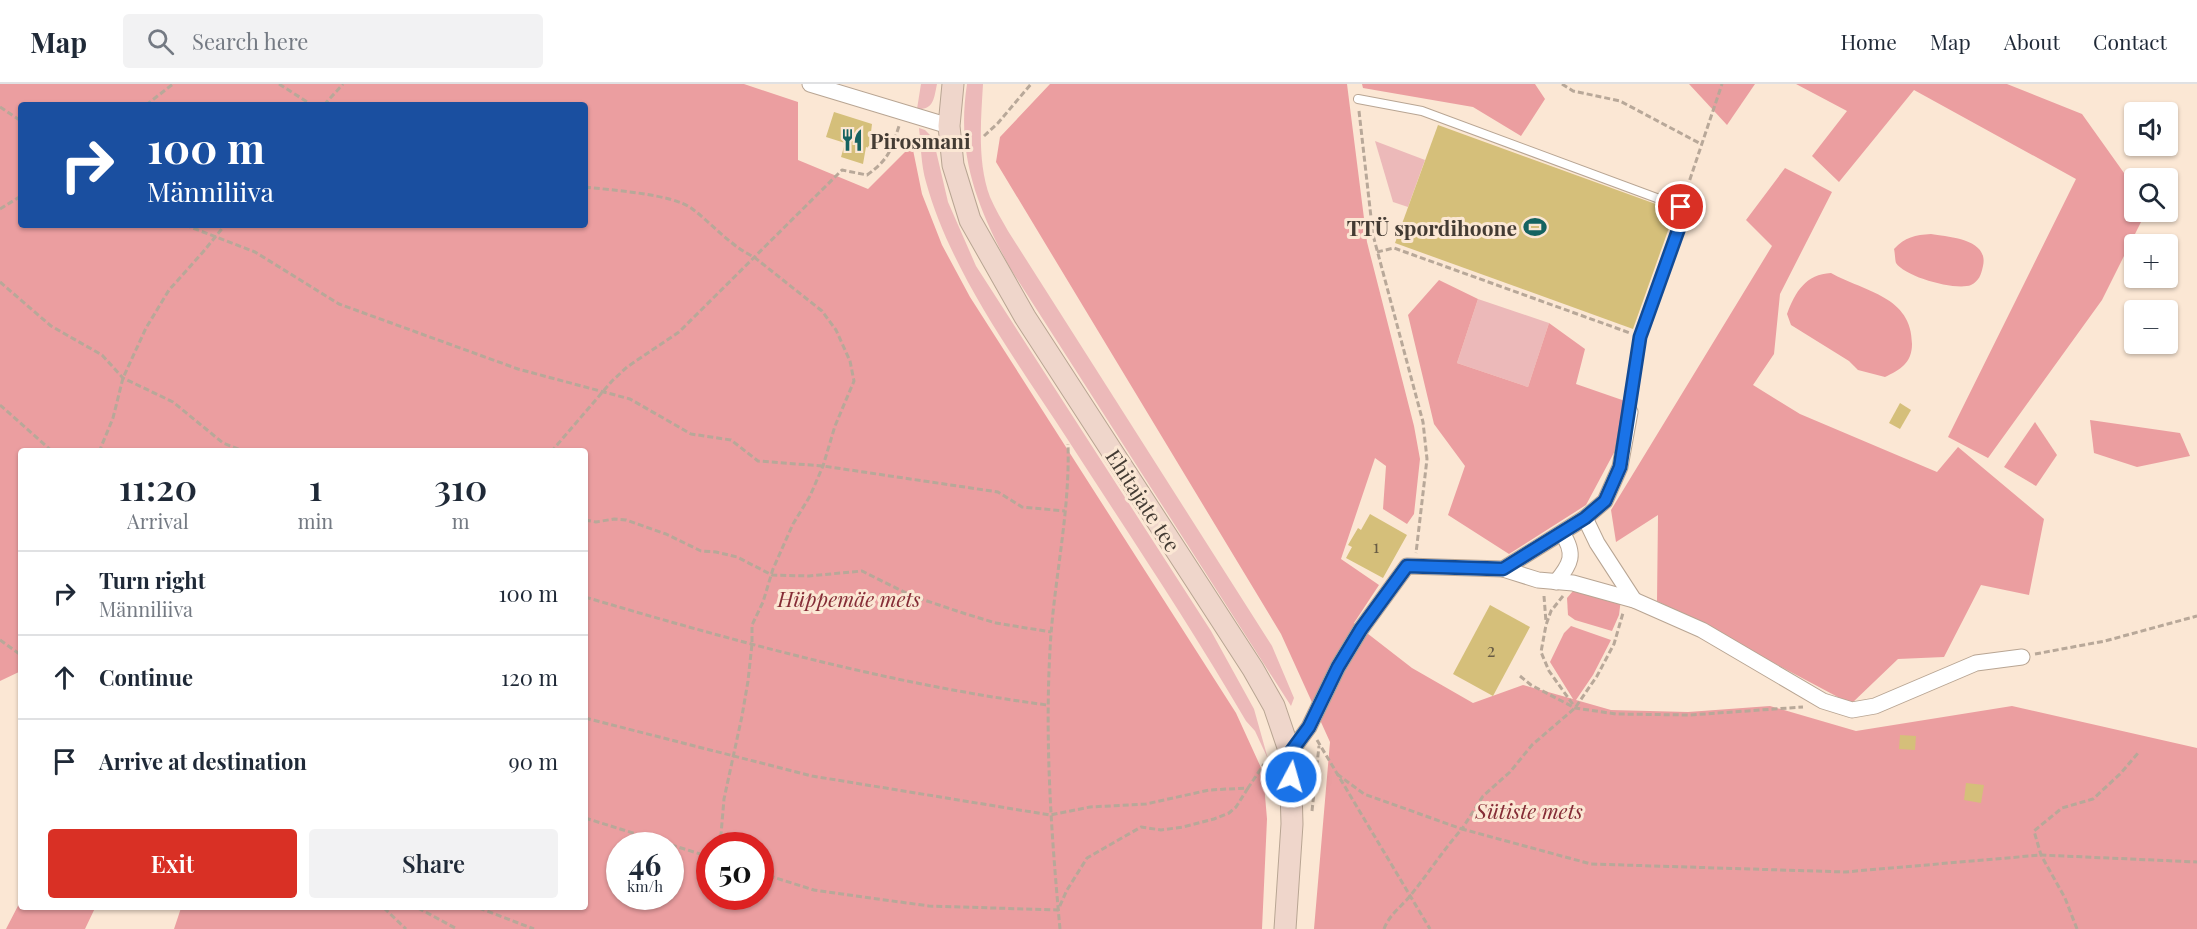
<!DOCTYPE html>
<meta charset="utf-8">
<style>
body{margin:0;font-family:"Playfair Display",serif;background:#f2f2f3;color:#1f2937;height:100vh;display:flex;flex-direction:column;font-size:22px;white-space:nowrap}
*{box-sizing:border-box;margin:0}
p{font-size:20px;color:#747a83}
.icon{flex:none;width:33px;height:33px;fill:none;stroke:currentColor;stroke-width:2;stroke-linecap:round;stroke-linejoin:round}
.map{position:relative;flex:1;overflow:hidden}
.side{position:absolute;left:18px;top:364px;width:570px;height:462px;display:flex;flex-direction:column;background:#fff;border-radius:6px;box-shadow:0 2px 4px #0004}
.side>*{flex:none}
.top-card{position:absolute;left:18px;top:18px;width:570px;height:126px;border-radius:6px;box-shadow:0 2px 4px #0004;background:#1a4fa0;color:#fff;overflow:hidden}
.fabs{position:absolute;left:2124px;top:18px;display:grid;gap:12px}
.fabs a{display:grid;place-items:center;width:54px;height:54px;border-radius:6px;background:#fff;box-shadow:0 2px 4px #0004;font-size:30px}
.speed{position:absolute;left:606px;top:748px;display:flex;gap:12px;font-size:30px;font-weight:700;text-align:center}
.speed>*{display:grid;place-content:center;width:78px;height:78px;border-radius:50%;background:#fff;box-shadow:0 2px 4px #0004;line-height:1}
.speed small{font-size:15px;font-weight:400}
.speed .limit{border:9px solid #d22;background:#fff;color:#111}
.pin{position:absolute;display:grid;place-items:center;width:51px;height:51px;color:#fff;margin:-26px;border:3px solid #fff;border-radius:50%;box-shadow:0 2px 6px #0007}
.me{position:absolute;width:66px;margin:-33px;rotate:6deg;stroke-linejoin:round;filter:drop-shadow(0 0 4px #0008)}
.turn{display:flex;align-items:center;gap:21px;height:126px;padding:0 30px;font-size:27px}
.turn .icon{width:78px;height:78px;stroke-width:2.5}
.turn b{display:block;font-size:42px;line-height:51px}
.eta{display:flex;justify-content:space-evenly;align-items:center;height:102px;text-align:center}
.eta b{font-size:36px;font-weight:600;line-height:42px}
.action{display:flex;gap:12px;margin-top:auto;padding:12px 30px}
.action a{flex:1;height:69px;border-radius:6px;background:#d93025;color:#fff;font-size:24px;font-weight:600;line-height:69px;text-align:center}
.action a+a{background:#f2f2f3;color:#1f2937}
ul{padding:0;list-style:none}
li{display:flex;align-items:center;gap:18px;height:84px;padding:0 30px;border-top:2px solid #e0e1e3}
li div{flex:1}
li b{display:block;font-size:22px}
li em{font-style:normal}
header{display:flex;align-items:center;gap:36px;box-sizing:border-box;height:84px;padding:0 30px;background:#fff;border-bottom:2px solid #e0e1e3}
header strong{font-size:28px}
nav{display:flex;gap:33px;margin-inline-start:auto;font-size:21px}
.search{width:420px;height:54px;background:#f2f2f3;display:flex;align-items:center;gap:15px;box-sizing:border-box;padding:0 21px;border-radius:6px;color:#747a83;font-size:22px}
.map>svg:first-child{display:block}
.green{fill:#ecb9b9}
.forest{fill:#eb9ea0;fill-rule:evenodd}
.building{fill:#d5bf7a}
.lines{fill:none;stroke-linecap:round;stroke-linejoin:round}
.lane-casing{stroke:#b8a593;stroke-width:10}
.street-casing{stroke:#b8a593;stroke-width:17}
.secondary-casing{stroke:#b8a593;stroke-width:23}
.path{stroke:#b8a899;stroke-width:3;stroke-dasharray:6 3;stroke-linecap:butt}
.lane{stroke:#fff;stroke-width:8}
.street{stroke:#fff;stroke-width:15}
.secondary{stroke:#efd6cb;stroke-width:21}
.route-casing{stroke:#114b97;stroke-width:15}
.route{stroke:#1a73e8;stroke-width:10}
.labels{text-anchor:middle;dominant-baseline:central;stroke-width:6;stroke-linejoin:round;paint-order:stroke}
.number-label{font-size:18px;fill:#685c45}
.poi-label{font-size:21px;font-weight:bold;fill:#433b33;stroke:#fbe7d4;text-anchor:start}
.street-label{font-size:21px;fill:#433b33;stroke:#fbe7d4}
.park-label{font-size:21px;font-style:italic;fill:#852c36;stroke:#fbe7d4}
</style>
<header>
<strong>Map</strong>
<div class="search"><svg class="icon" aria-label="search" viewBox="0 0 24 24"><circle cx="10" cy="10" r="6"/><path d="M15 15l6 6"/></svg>Search here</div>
<nav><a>Home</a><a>Map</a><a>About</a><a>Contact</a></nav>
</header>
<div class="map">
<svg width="2197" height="845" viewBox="0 0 2197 845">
<rect width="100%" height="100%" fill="#fbe7d4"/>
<!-- green -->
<g class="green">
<path d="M921 0H937C934 14 934 26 917 25Z"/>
<path d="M967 0H983C981 36 977 78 990 113 995 125 1002 136 1008 147L1272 562 1294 614 1291 622 1010 184C977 123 956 71 967 0Z"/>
<path d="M919 44 925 46 933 54 948 118 976 182 1211 547 1254 625 1268 675 1255 647 1246 637C1190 541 1128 449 1068 356 1017 277 951 189 926 98 921 81 921 61 919 44Z"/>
<path d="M1375 57 1425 76 1408 123 1393 118Z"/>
<path d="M1478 215 1549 239 1528 303 1457 279Z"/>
</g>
<!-- forest -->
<g class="forest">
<path d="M0 0H744L798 18V76L868 105 912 61 922 110 942 161 970 213 1236 629 1263 688 1267 735 1262 845H174L181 824H585V368H21V587L0 597ZM21 21H585V141H21ZM620 762H670V813H620ZM710 762H760V813H710Z"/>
<path d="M1050 0H1347L1367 158 1414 342 1420 375 1414 430 1407 440 1383 425 1386 382 1375 374 1341 475 1379 501 1354 539 1412 584 1473 619 1523 601 1573 615 1550 578 1564 549 1571 542 1611 556 1593 591 1576 616 1611 626 1688 628 1770 622 1856 647 2012 622 2197 664V845H1314L1330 658 1281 550 996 78 1000 53Z"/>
<path d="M1362 0H1535L1545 15 1521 52 1473 23 1363 4Z"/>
<path d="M1689 0H1755L1727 41Z"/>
<path d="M1796 0H2007L2082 30 2134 103V128H2146L2102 216 1988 374 1948 353 2076 95 1914 6 1839 98 1812 72 1847 27Z"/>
<path d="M1785 84 1832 108 1780 210 1774 270 1753 301 1800 330 1937 388 1958 363 2044 435 2029 511 1981 501 1944 573 1898 575 1851 620 1657 517 1658 431 1616 458 1611 426 1772 162 1746 136Z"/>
<path d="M1931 150C1949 153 1989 155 1983 182 1981 191 1979 197 1971 201 1956 207 1905 193 1896 179 1895 176 1895 169 1894 165 1905 153 1915 151 1931 150Z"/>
<path d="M1831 189C1865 208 1912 212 1912 260 1912 279 1900 286 1885 293L1858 286 1849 277 1791 241 1787 230C1795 208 1806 190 1831 189Z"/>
<path d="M1439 196 1478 215 1457 279 1528 303 1549 239 1585 265 1576 300 1625 317 1617 363 1586 421 1509 470 1448 431 1465 382 1434 340 1408 231Z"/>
<path d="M2090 336 2180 349 2190 372 2137 383 2094 369Z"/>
<path d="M2035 338 2057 371 2036 402 2004 383Z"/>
<path d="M1578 501 1621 515 1619 531 1612 547 1575 536 1568 531 1567 514Z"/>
<path d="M21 816V824H95L85 845H6Z"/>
</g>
<!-- building -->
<g class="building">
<path d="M834 28 872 40 869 64 866 63 863 80 841 73 845 59 826 53Z"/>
<path d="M1438 41 1675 127 1633 245 1395 159Z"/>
<path d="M1900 319 1911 326 1900 345 1889 339Z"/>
<path d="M1370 430 1407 451 1383 494 1346 474 1352 463 1348 461 1358 444 1361 446Z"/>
<path d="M1490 521 1530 543 1493 612 1453 590Z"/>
<path d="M1900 651 1916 652 1915 666 1899 665Z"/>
<path d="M1966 699 1984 701 1981 719 1964 716Z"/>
</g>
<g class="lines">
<!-- lane casing -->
<g class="lane-casing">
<path id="lane" d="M1358 15 1422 27 1681 123 1684 130 1640 253 1630 328"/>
</g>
<!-- street casing -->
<g class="street-casing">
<g id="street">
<path d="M810 0 949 42"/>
<path d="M1585 434 1597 459 1634 516"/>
<path d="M1503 485 1538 496 1573 499 1634 516 1702 546 1823 617 1852 626 1875 622 1976 579 2022 573"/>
<path d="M1556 498C1571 480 1576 470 1562 449"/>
<path d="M1290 669 1309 643 1338 583 1361 545 1407 482 1503 485 1585 434 1605 417 1620 383 1630 328"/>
</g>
</g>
<!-- secondary casing -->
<g class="secondary-casing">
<path id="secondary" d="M953 0 949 42 953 81 970 136 1025 233 1253 585 1274 622 1290 669 1292 740 1285 845"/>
</g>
<!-- path -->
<g class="path">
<path d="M279 0 312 21"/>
<path d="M1562 0 1573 7 1620 17 1701 60"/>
<path d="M146 21 173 0"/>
<path d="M324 21 343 0"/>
<path d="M0 23 21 37"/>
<path d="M1359 27 1373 151 1423 338 1427 375 1416 469"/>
<path d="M984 52 998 39 1031 0"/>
<path d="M585 103C610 106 672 110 691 124 713 140 729 161 754 173L822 227 836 246 850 277 854 297 835 342 823 382 810 412 793 440 773 485 763 518 752 541V560L748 597 742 632 724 715 720 762"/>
<path d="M1684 113 1722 0"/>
<path d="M0 125 21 112"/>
<path d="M185 141 255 168 339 220 518 285 630 315 691 350 731 356 758 377 823 382 998 408 1022 423 1065 427"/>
<path d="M1377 168 1394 164 1630 249"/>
<path d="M0 198 51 242 102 271 123 294 173 318 223 359 246 368"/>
<path d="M0 321 53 368"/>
<path d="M99 368 113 334 123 294 146 244 169 206 203 168 225 141"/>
<path d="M551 368 612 297 627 283 679 248 842 86 867 91C888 76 891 67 899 42"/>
<path d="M585 436 596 438 614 435 626 436 666 450 701 467 716 468 737 473 772 491 809 492 862 487 912 512 966 530 996 539 1051 548"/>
<path d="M1544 512 1546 538"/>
<path d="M1563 512 1551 527 1546 541 1541 568 1549 587 1574 622"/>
<path d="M585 513C737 558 890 600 1047 621"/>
<path d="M0 556 21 571"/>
<path d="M2035 570 2105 557 2197 532"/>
<path d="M1520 592 1531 601 1575 624 1616 630 1690 631 1803 623"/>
<path d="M585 634 812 692 1050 731 1090 723 1146 720 1209 706 1248 704 1264 680"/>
<path d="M1317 656 1430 845"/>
<path d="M1337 690 1364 710 1462 745 1483 712 1510 688 1532 661 1575 624 1597 592 1614 560 1623 529"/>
<path d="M1312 727 1319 662"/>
<path d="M585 734 710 773"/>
<path d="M760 789 814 806 856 812 929 822 1058 826 1067 806 1087 774 1141 743 1161 746 1183 743 1214 735 1229 729 1236 723 1248 704"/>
<path d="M384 824 406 845"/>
<path d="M418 824 457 845"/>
<path d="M479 824 534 845"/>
<path d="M1060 845C1051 747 1044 649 1051 550 1056 487 1070 424 1068 360"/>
<path d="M1384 845C1389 831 1401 823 1410 812 1428 790 1443 766 1462 745L1591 780 1845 788 2041 771 2197 778"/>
<path d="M2077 845 2065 814 2041 771 2034 747 2062 724 2093 715 2121 689 2138 669"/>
</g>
<!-- lane -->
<use href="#lane" class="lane"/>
<!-- street -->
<use href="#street" class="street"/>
<!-- secondary -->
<use href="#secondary" class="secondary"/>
</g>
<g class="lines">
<!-- route casing -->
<g class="route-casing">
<path id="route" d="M1291 693 1290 669 1309 643 1338 583 1361 545 1407 482 1503 485 1585 434 1605 417 1620 383 1640 253 1684 130 1681 123"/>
</g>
<!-- route -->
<use href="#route" class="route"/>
</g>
<!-- icons -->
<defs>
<g id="restaurant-bare" transform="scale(1.8)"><path d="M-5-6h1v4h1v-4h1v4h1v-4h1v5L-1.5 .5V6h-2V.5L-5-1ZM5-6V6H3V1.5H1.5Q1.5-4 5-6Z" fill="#156361" stroke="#fbe7d4" stroke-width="2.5" paint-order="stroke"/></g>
<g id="stadium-bare" transform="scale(1.8)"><path d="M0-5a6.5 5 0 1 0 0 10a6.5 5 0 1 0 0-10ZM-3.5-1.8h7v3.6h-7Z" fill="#156361" stroke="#fbe7d4" stroke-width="2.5" paint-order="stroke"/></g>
</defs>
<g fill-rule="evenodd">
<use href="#restaurant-bare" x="852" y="56"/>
<use href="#stadium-bare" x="1535" y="143"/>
</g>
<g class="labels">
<!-- number labels -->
<g class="number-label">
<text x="1376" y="462">1</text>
<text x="1491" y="566">2</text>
</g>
<!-- poi labels -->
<g class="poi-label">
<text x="870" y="56">Pirosmani</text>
<text x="1517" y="143" text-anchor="end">TTÜ spordihoone</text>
</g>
<!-- street labels -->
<g class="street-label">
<text transform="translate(1144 416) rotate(57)">Ehitajate tee</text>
</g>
<!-- park labels -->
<g class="park-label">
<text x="849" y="514">Hüppemäe mets</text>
<text x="1529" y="726">Sütiste mets</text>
</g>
</g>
</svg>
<div class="fabs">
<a><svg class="icon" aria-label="sound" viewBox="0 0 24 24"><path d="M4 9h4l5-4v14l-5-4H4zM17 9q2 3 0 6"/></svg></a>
<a><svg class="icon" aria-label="search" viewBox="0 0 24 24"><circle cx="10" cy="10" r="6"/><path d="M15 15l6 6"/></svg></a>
<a>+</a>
<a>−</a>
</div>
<div class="speed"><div>46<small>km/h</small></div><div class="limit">50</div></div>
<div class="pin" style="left:1681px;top:123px;background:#d93025"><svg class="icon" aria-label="arrive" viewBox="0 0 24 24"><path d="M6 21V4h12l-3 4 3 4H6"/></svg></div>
<svg class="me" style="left:1291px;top:693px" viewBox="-20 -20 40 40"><circle r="17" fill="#1a73e8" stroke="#fff" stroke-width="3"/><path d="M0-11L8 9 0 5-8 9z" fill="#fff"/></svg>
<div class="top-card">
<div class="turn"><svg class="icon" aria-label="right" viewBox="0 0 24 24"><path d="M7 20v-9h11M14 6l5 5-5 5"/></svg><div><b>100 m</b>Männiliiva</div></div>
</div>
<section class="side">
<div class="eta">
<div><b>11:20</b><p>Arrival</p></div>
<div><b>1</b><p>min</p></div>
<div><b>310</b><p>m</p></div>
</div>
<ul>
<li><svg class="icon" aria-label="right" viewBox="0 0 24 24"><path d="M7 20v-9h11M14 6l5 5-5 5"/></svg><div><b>Turn right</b><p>Männiliiva</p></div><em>100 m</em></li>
<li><svg class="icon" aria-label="ahead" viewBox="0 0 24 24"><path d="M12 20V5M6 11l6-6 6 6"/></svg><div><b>Continue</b></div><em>120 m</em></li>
<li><svg class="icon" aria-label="arrive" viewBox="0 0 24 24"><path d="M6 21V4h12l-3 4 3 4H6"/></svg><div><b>Arrive at destination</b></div><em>90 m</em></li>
</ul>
<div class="action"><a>Exit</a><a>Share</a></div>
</section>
</div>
